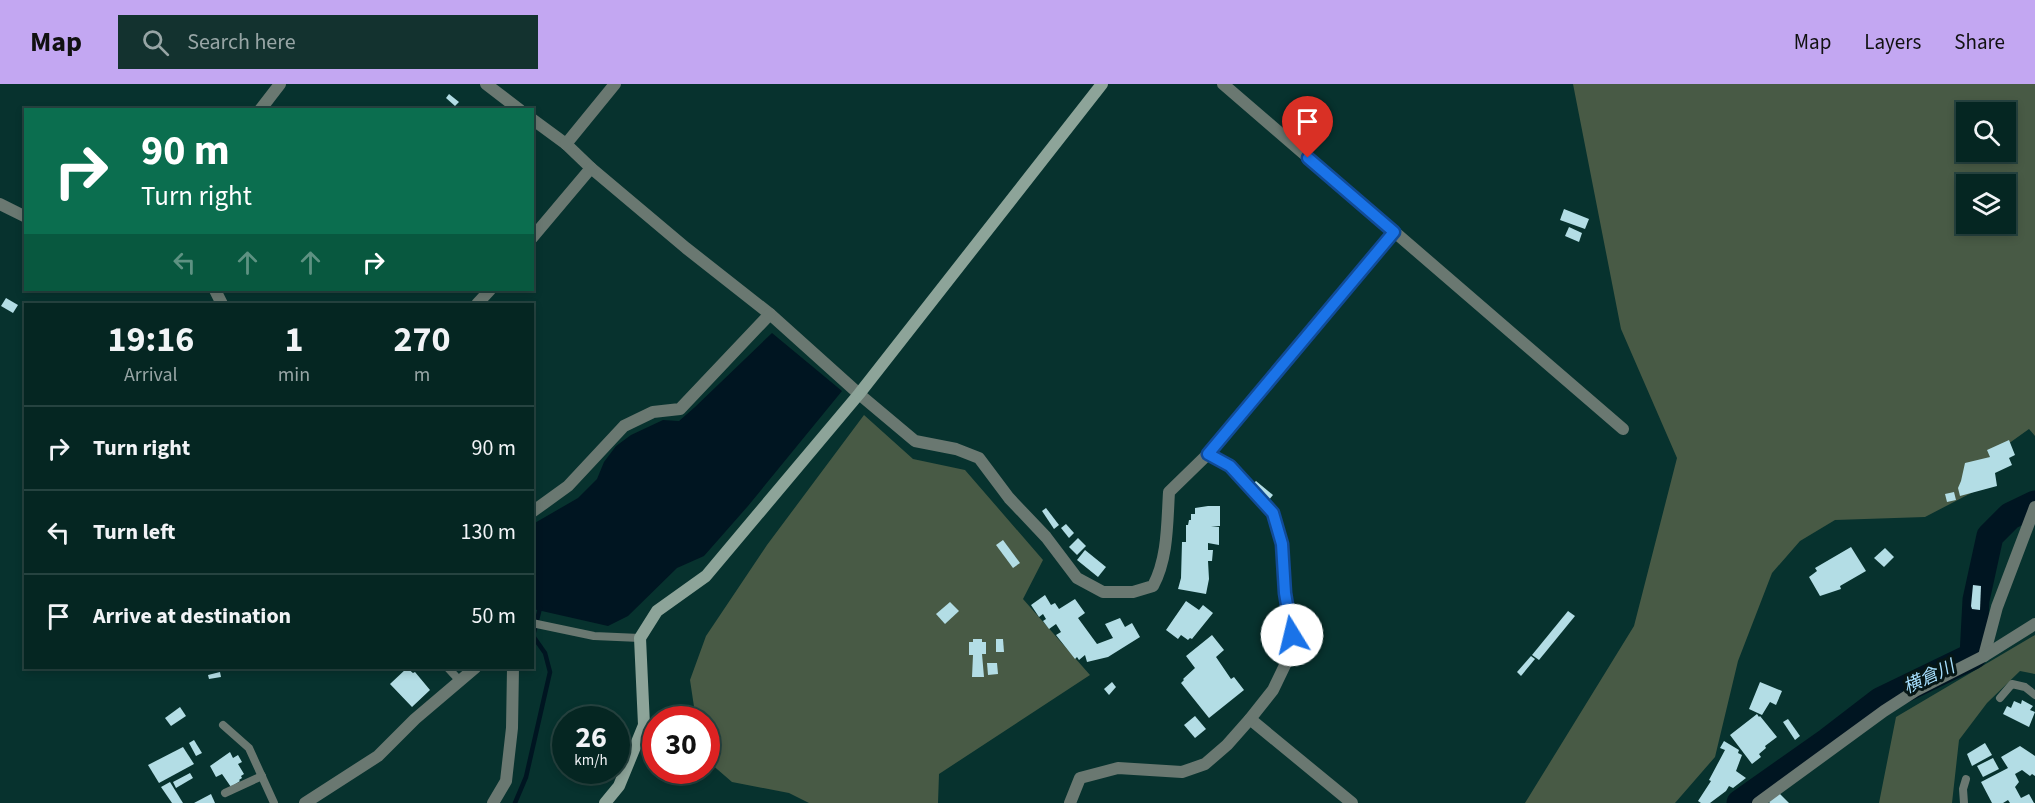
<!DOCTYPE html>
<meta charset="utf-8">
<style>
body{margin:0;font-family:"Source Sans 3","Noto Sans JP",sans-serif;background:#13322f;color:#f1f3f6;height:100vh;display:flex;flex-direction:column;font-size:22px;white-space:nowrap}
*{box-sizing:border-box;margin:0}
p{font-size:20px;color:#97a5a5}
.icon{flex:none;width:33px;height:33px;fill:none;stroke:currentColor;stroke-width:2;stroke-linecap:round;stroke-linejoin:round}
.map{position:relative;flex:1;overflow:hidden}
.drawer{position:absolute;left:24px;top:219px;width:510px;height:366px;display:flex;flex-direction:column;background:#052622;border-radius:0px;box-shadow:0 3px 9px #0003,0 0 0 2px #264340}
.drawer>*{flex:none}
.guide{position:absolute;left:24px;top:24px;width:510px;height:183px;border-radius:0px;box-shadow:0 3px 9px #0003,0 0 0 2px #264340;background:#0b6e4f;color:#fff;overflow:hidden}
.tools{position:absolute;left:1956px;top:18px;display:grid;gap:12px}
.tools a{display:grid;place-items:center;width:60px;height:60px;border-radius:0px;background:#052622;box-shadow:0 3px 9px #0003,0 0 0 2px #264340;font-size:30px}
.speed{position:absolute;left:552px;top:622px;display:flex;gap:12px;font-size:30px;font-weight:700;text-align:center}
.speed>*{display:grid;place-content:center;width:78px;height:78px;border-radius:50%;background:#052622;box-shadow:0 3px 9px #0003,0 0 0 2px #264340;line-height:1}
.speed small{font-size:15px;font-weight:400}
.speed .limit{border:9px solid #d22;background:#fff;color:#111}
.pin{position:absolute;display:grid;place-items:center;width:51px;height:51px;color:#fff;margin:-62px -26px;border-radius:50% 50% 50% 0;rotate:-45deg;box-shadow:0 0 6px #0007}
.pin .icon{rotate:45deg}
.me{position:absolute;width:66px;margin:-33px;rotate:351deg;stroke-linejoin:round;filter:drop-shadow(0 0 4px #0008)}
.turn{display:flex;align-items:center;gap:21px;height:126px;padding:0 18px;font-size:27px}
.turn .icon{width:78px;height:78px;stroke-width:2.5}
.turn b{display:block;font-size:42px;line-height:51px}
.lanes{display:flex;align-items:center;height:57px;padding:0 18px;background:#0003;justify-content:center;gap:30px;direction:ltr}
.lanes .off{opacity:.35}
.eta{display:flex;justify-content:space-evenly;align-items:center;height:102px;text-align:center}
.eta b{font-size:36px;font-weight:700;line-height:42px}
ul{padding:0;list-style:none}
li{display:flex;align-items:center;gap:18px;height:84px;padding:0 18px;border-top:2px solid #264340}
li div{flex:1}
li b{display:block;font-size:22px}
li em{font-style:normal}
header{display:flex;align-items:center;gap:36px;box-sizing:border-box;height:84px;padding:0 30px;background:#c3a7f2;color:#111}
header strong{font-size:28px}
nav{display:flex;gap:33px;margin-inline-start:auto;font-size:21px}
.search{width:420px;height:54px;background:#13322f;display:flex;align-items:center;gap:15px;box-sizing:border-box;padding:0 21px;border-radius:0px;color:#97a5a5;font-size:22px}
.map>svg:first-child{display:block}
.forest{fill:#485a45;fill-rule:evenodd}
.water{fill:#001521}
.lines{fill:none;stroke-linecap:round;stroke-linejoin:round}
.stream{stroke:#001521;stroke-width:4.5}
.river{stroke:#001521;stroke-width:27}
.building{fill:#b3dde5}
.lane{stroke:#6a7871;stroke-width:8}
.street{stroke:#6a7871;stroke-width:12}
.secondary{stroke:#8da499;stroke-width:12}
.route-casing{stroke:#114b97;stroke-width:15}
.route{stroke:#1a73e8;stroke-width:10}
.labels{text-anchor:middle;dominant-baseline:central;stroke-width:6;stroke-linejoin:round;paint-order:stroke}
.water-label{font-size:18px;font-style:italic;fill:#a6defc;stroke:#061615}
</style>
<header>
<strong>Map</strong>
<div class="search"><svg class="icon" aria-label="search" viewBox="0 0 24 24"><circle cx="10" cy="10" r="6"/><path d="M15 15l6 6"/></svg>Search here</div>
<nav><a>Map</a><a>Layers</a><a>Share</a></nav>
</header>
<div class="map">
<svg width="2035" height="719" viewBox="0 0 2035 719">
<rect width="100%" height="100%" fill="#07322e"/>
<!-- forest -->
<g class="forest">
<path d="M1573 0H2035V352L2029 345 1980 380 1977 406 1925 433 1835 436 1800 457 1772 489 1738 577 1715 673 1675 719H1525L1634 542 1677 374 1621 245ZM1966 28H2006V68H1966ZM1966 100H2006V140H1966Z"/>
<path d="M864 331 913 375 965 386 1043 476 1023 515 1090 591 939 690 938 719H809L789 709 732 698 710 679 707 669 706 636H696L690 596 706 552 767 461Z"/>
<path d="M2035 551V590L2020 587 1987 619 1959 656 1952 719H1879L1896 633Z"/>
</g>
<!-- water -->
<path class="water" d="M772 249 842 307 748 422 704 472 677 484 628 532 608 542 533 525V440L578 414 597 395 604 378 616 362 631 351 663 336 679 337 695 323Z"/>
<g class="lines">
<!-- stream -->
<path class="stream" d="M515 719 526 693 550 588 545 569 533 552 540 524"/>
<!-- river -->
<path class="river" d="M1740 719 1828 657 1880 617 1973 572 1976 516 1990 452 2010 432 2035 420"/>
</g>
<!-- building -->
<g class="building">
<path d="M449 10 459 18 455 22 446 14Z"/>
<path d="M1564 125 1589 135 1585 145 1560 136Z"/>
<path d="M1569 143 1582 149 1579 158 1565 152Z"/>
<path d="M6 214 18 221 13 229 1 222Z"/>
<path d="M2009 356 2015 371 2009 374 2012 381 1995 389 1997 402 1960 412 1958 404 1961 397 1965 379 1990 373 1987 366Z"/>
<path d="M1256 397 1273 411 1268 417 1251 402Z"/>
<path d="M1954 408 1956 416 1947 418 1945 410Z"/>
<path d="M1208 422H1220V442H1211L1219 443V461L1208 459V466H1213L1212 477H1208L1209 495 1206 510 1178 505 1181 494 1182 458H1186V441H1188L1189 436H1191V430H1195V424Z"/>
<path d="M1046 424 1059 441 1054 445 1042 427Z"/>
<path d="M1066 440 1074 449 1069 454 1061 444Z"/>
<path d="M1078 454 1086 462 1077 471 1069 463Z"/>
<path d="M1003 456 1020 479 1013 484 996 461Z"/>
<path d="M1851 463 1866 487 1840 502 1841 505 1820 512 1809 493 1817 487 1815 484Z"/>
<path d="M1885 464 1894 473 1884 483 1874 474Z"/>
<path d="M1085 466 1106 483 1098 493 1077 476Z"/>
<path d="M1973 501 1981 502 1980 526 1972 525 1971 522Z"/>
<path d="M1045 511 1051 521 1055 519 1059 525 1075 515 1085 529 1078 534 1097 560 1113 554 1105 540 1120 534 1125 543 1132 539 1140 553 1108 573 1087 578 1085 571 1079 576 1077 573 1075 575 1056 551 1061 548 1056 540 1049 545 1043 537 1046 535 1043 530 1039 533 1031 521Z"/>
<path d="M1186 517 1199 526 1203 521 1213 529 1192 555 1190 554 1188 556 1181 551 1178 555 1166 546Z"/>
<path d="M950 518 959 527 945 540 936 530Z"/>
<path d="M1568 527 1575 532 1539 576 1532 571Z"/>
<path d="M1212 551 1224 566 1216 573 1231 595 1234 593 1244 606 1209 634 1181 599 1184 596 1183 595 1195 584 1186 572Z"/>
<path d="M973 555H982V558H986V570H982L984 593H972L973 571H969V558H973Z"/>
<path d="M996 555H1003L1004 568H996Z"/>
<path d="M1531 572 1535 575 1521 592 1517 588Z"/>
<path d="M987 579H997L998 590 988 591Z"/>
<path d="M407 584 413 589 415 588 430 606 412 623 390 600Z"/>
<path d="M220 588 221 593 209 595 208 591Z"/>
<path d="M1112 598 1116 603 1109 611 1104 605Z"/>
<path d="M1760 598 1782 607 1776 621 1770 618 1762 631 1749 625Z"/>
<path d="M2022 616 2033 622 2030 626 2035 628 2029 643 2003 630 2007 622 2011 624 2014 617 2021 620Z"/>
<path d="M180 623 186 632 171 642 165 634Z"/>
<path d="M1757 630 1759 633 1760 632 1777 653 1765 662 1766 664 1759 670 1761 673 1752 680 1730 651Z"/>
<path d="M1195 632 1206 645 1195 654 1184 641Z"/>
<path d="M1788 635 1800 652 1795 656 1783 638Z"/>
<path d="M194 656 202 669 196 672 189 659Z"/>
<path d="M1724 657 1739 666 1738 669 1742 671 1736 687 1746 694 1733 704 1729 702 1726 707 1710 719H1701L1698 717 1711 697 1709 696 1725 666 1720 664Z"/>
<path d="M1985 659 1992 671 1972 682 1967 670Z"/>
<path d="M2020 662 2035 672V692L2032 690 2030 692 2022 686 2015 690 2019 698 2015 703 2021 714 2029 710 2034 719H2010L2008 716 2003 719H1992L1981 698 2008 684 2001 673Z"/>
<path d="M183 663 194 680 159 699 148 681Z"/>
<path d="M230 668 233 674 238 671 242 678 238 680 244 690 241 692 242 694 239 696 240 697 231 703 222 690 216 693 210 682Z"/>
<path d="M1993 674 1999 685 1983 693 1977 682Z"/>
<path d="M190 689 193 694 176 704 173 698Z"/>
<path d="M170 698 183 719H172L161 703Z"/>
<path d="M1775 705 1789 719H1770L1765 714Z"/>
<path d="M211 710 215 719H194Z"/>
</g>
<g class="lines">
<!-- lane -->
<g class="lane">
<path d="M532 539 594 552 640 554"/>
<path d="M448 584 459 596"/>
<path d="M2000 614 2012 600 2025 603 2035 611"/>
<path d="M223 641 249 664 274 719"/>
<path d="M225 709 262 692"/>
<path d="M1964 719 1963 705 1966 695"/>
</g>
<!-- street -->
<g class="street">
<path d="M486 0 520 26"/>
<path d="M1223 0 1623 345"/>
<path d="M260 26 280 0"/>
<path d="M532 35 566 60 591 84 686 164 770 230 859 310 915 357 956 365 979 374 1009 414 1046 453 1077 494 1103 508H1133L1153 502C1168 474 1167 440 1169 408L1208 370 1394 148"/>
<path d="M566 60 615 0"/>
<path d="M0 120 26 133"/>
<path d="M532 154 591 84"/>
<path d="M215 206 222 220"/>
<path d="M477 220 490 206"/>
<path d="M532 428 568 402 624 342 653 328 680 325 770 230"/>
<path d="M1984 572 1997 523 2035 423"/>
<path d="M1250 635 1352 719"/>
<path d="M305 719 378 672 415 635 475 584"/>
<path d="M493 719 506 697 512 644 513 584"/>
<path d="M1070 719 1080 694 1118 684 1182 688 1205 680 1227 661 1250 635 1273 606 1286 579 1291 551 1285 509 1282 460 1273 429 1230 382 1208 370"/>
<path d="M1758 719 1884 627 1915 607 1984 572 2035 540"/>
</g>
<!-- secondary -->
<path class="secondary" d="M605 719 619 702 644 641 640 554 657 527 706 492 859 310 1102 0"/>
</g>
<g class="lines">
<!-- route casing -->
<g class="route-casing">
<path id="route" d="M1292 551 1285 509 1282 460 1273 429 1230 382 1208 370 1394 148 1308 74"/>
</g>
<!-- route -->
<use href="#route" class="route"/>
</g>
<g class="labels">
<!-- water labels -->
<g class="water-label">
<text transform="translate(1929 593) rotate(-25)">横倉川</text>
</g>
</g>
</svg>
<div class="tools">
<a><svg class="icon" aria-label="search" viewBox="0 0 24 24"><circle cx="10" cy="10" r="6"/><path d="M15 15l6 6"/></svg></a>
<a><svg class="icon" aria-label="layers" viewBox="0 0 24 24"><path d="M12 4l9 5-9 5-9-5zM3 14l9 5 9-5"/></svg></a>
</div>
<div class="speed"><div>26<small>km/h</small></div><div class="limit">30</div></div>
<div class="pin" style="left:1308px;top:74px;background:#d93025"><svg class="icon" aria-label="arrive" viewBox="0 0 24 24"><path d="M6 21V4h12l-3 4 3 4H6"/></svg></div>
<svg class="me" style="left:1292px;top:551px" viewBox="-20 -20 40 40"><circle r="19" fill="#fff"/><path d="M0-13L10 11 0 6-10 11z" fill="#1a73e8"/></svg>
<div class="guide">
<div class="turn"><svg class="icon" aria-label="right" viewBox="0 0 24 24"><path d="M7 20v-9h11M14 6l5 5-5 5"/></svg><div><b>90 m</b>Turn right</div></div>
<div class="lanes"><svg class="icon off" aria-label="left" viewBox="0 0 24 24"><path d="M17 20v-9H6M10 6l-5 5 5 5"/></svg><svg class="icon off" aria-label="ahead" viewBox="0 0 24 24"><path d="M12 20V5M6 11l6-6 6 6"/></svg><svg class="icon off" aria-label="ahead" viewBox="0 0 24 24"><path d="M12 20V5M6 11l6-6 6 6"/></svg><svg class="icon" aria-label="right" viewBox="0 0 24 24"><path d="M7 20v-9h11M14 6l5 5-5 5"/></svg></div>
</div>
<section class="drawer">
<div class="eta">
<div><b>19:16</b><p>Arrival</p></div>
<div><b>1</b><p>min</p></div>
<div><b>270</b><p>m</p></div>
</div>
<ul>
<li><svg class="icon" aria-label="right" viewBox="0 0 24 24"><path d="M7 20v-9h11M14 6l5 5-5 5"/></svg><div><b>Turn right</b></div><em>90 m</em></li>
<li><svg class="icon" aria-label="left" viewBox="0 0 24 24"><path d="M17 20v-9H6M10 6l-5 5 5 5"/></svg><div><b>Turn left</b></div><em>130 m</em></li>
<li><svg class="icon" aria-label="arrive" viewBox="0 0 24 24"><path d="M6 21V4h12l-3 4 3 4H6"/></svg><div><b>Arrive at destination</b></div><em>50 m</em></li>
</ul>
</section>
</div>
